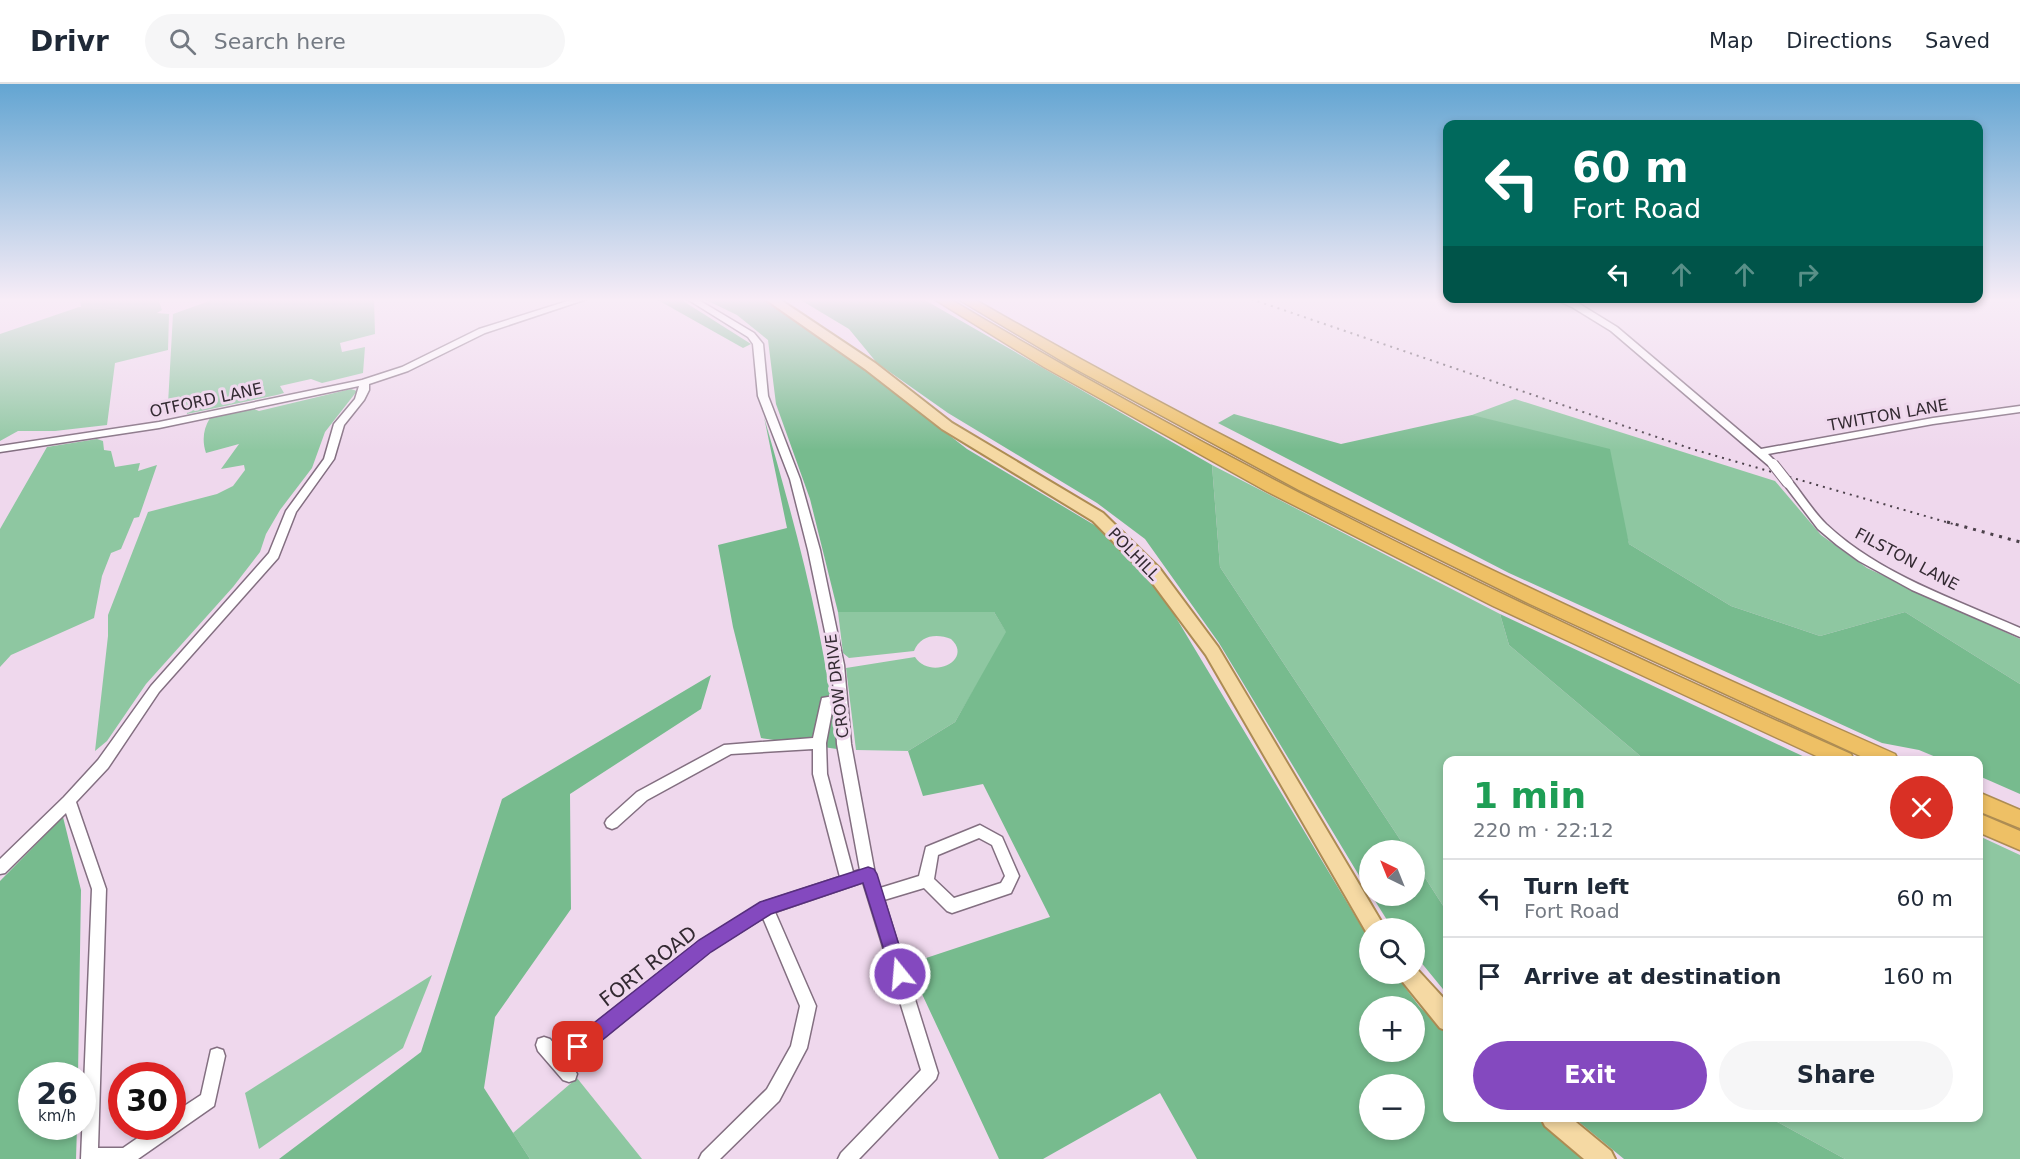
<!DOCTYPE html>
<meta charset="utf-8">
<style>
body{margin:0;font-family:"DejaVu Sans",sans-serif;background:#f6f6f7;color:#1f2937;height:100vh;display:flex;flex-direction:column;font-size:22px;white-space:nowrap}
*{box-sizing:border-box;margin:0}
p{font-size:20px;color:#747a83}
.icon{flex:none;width:33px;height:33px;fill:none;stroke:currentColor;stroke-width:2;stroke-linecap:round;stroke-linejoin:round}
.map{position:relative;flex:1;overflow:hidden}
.details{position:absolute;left:1443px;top:672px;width:540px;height:366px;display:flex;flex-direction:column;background:#fff;border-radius:12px;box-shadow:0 3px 9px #0003}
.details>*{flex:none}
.hud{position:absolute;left:1443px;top:36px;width:540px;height:183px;border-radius:12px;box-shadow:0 3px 9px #0003;background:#00695c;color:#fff;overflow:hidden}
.needle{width:39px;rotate:317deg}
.tools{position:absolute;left:1359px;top:756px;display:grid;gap:12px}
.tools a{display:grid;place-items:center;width:66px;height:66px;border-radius:50%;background:#fff;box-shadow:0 3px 9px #0003;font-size:30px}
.speed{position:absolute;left:18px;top:978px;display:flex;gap:12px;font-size:30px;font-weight:700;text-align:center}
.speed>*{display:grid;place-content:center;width:78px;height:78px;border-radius:50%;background:#fff;box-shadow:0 3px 9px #0003;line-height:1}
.speed small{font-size:15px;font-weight:400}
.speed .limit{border:9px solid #d22;background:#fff;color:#111}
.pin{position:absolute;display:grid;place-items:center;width:51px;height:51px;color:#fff;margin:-26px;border-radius:12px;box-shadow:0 3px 9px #0006}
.me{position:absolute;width:66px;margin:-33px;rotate:343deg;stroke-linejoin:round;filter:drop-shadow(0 0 4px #0008)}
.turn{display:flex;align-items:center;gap:21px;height:126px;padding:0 30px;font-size:27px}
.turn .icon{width:78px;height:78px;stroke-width:2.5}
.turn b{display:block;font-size:42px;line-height:51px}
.lanes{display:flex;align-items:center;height:57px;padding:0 30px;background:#0003;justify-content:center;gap:30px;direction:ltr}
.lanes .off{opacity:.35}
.round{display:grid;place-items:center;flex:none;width:63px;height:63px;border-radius:32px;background:#f6f6f7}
.overview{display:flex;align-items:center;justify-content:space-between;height:102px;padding:0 30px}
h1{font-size:36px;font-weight:800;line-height:45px;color:#1e9e55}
.button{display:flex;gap:12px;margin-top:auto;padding:12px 30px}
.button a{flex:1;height:69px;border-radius:36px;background:#8449bf;color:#fff;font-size:24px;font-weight:800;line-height:69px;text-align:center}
.button a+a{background:#f6f6f7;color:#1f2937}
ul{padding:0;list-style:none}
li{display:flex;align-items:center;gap:18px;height:78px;padding:0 30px;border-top:2px solid #e0e1e3}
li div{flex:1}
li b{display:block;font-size:22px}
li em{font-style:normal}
header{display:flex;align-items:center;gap:36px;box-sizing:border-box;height:84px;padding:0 30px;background:#fff;border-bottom:2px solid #e0e1e3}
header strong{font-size:28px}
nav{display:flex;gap:33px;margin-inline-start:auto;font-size:21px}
.search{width:420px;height:54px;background:#f6f6f7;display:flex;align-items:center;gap:15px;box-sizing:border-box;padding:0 21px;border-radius:33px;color:#747a83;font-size:22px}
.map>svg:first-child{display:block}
.green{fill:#8ec7a1}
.forest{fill:#77bb8e;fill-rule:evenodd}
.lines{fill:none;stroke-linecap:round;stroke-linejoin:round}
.minor-casing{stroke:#836f81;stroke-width:3}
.major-casing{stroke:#ad8c53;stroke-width:4}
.highway-casing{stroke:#ad8c53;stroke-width:3}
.minor{fill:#fff;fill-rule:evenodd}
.major{fill:#f5d9a3;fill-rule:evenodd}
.highway{fill:#eec065;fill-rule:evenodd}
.rail-far1{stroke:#4c414b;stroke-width:2;stroke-dasharray:2 5;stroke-linecap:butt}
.rail{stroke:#4c414b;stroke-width:3;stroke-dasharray:3 6;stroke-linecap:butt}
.minor-bridge-casing{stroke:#836f81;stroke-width:12;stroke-linecap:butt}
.minor-bridge{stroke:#fff;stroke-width:10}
.route{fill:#8449bf;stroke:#562f7c;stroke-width:1.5}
.labels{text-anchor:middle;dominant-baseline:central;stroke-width:6;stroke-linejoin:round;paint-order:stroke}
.street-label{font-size:16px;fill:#332a32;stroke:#efd8ed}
.near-street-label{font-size:20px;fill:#332a32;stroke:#efd8ed}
</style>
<header>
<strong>Drivr</strong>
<div class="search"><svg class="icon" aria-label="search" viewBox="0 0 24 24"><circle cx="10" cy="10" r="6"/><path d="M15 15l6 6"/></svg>Search here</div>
<nav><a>Map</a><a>Directions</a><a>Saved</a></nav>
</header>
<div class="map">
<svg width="2020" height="1075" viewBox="0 0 2020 1075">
<rect width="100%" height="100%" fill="#efd8ed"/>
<!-- green -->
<g class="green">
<path d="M80 215H164L159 217 162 226 157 229 169 230 168 266 115 279 107 341 55 347H18L0 357V250L79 223 146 228 81 223Z"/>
<path d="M215 215H374L375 250 340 259 342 268 365 263 363 289 322 299 311 295 280 302 284 309 277 311 187 330 186 316 168 320 173 230Z"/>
<path d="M351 305 357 307 325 348 312 384 280 426 266 450 260 468 233 503 146 600 107 657 95 667 108 552V531L148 428 217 410 233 402 245 386 244 381 221 385 239 360 206 369C202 357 203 345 210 334L254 325 259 327Z"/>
<path d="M1515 315 1775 397 1821 451 1867 484 2020 555V600L1905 528 1820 552 1731 522 1629 460 1623 439 1472 331Z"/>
<path d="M97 355 103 357 104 366 111 367 115 383 140 379 138 387 157 381 139 433 134 434 121 465 111 469 102 492 94 534 11 571 0 583V445L47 363Z"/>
<path d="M1212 381 1500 530 1509 561 1645 676H1448L1447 828 1415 778 1414 766H1407L1220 483Z"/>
<path d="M838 528H994L1007 549 955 638 908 667 856 666 846 584 915 573C931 597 974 576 951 555 937 549 920 551 914 567L849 574 843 569Z"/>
<path d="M1979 752 2020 771V1075H1845L1770 1034H1978Z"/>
<path d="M432 891 403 964 259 1065 245 1009Z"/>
<path d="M577 994 642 1075H530L513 1049Z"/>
</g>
<!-- forest -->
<g class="forest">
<path d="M656 215H680L751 260 743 264Z"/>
<path d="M704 215H761L766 218 847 272 967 365 1106 448 1160 507 1369 855 1370 890H1395L1419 922 1447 950 1448 1034H1536L1583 1075H1197L1160 1009 1043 1075H999L908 880 1050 833 983 700 923 712 908 667 955 638 1006 548 994 528H838L810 415 776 320 768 256 737 231ZM1370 922H1414V968H1370ZM1370 1000H1414V1046H1370Z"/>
<path d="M799 215H923L1212 381 1220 483 1407 766H1370L1369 808 1219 559 1145 455 1097 419 948 329 877 279 849 245Z"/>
<path d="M1234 330 1341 360 1472 331 1610 365 1629 460 1731 522 1820 552 1905 528 2020 600V710L1979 692 1978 676H1943L1919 666 1882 659 1509 489 1218 339Z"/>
<path d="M764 333C796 444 825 549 837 665L761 654 733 543 718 461 787 444Z"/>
<path d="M1500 530 1811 676H1645L1509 561Z"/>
<path d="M711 591 701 625 570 710 571 825 495 933 484 1004 530 1075H279L421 968 502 715Z"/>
<path d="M63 733 81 806 78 991 32 992V1042L77 1043 76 1075H0V797Z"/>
<path d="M1415 778 1447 828V910L1415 871 1414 844H1392L1372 812H1414Z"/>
<path d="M1574 1034H1770L1845 1075H1624Z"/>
</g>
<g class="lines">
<!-- minor casing -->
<g class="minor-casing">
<g id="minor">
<path d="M574 215H587L485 249 408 287 369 300V306L364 316 344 341 334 375 296 428 278 474 159 608 108 684 76 718 106 805 98 1064H123L155 1042H172V1030L201 1011 211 966 217 964 223 966 225 972 214 1022 138 1075H81L92 805 66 729 5 789 0 790V775L64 713 98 676 151 602 269 469 286 427 324 375 334 340 355 315 359 302 159 344 0 368V362L159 338 362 296 402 283 479 245Z"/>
<path d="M687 215H697L754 249 763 260 768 312 800 395 820 466 844 581 851 660 875 790 880 804 919 792 926 763 980 741 1002 753 1019 792 1011 809 952 829 947 827 924 804 884 816 938 989 936 995 859 1075H838L841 1069 921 986 863 798 775 828 816 922 807 964 779 1017 720 1075H699L702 1069 767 1005 791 962 800 922 763 834 710 867 571 980 577 990 575 996 569 998 563 996 538 967 536 961 538 955 544 953 550 955 560 967 700 857 761 819 840 793 813 690V665L731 670 647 716 617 743 612 745 607 743 605 739 607 735 637 708 724 661 813 654 821 618 822 614 834 612 832 581 808 466 790 395 758 312 753 260 748 253ZM835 621 837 660 860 786 853 788 827 690 826 659 833 622ZM979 754 992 761 1005 792 1001 799 954 814 934 795 938 771Z"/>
<path d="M1554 215H1566L1578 219 1617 243 1761 365 1933 334 2020 322V328L1933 340 1768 370 1778 380 1773 383 1769 382 1611 247 1572 223Z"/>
<path d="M1788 396 1792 397C1803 411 1813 427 1826 440 1879 490 1954 515 2020 544V553L1912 506 1859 477 1837 461 1818 445 1783 399Z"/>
</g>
</g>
<!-- major casing -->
<g class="major-casing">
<g id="major">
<path d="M765 215H779L875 279 952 339 1103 429 1160 485 1218 563 1385 844H1370L1368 851 1206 571 1148 493 1093 437 942 345 865 285Z"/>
<path d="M1414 882 1448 919V947L1440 944 1402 897 1400 890H1414Z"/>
<path d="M1541 1034H1571L1611 1067 1615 1075H1584L1545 1042Z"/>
</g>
</g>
<!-- highway casing -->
<g class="highway-casing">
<g id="highway">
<path d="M934 215H950C1242 390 1541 533 1851 670L1854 676H1825L1493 522 1266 407 1044 283Z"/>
<path d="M958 215H974C1272 387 1581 532 1895 670L1898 676H1869L1530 520 1299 406 1072 283Z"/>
<path d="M1978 708 2020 726V744L1978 727Z"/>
<path d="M1978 729 2020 747V766L1978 748Z"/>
</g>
</g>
<!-- minor -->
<use href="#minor" class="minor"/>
<!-- major -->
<use href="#major" class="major"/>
<!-- highway -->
<use href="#highway" class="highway"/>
<!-- rail-far1 -->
<path class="rail-far1" d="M1251 215 1692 365 1953 440"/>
<!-- rail -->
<path class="rail" d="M1947 438 2020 458"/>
<!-- minor-bridge casing -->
<g class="minor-bridge-casing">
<path id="minor-bridge" d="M1773 380 1788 399"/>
</g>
<!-- minor-bridge -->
<use href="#minor-bridge" class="minor-bridge"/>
</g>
<!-- sky -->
<linearGradient id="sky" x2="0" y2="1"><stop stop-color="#63a5d2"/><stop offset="0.59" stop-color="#f8edf7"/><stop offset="1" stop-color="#f8edf7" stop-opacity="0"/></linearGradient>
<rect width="2020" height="366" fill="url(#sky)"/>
<!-- route -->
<path class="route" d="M868 783 874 785 877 790 908 890 906 895 900 898 893 895 863 799 771 830 711 868 585 970 578 973 571 970 569 963 571 957 699 856 760 818Z"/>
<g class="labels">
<!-- street labels -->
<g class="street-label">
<text transform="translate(206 316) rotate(-12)">OTFORD LANE</text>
<text transform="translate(1888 331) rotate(-10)">TWITTON LANE</text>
<text transform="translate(1134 470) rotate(46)">POLHILL</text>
<text transform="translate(1907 475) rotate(28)">FILSTON LANE</text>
<text transform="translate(837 602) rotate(-97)">CROW DRIVE</text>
</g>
<!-- near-street labels -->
<g class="near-street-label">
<text transform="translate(648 882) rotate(-38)">FORT ROAD</text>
</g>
</g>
</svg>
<div class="tools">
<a><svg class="needle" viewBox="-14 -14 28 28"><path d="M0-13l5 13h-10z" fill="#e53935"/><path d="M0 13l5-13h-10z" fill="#747a83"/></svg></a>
<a><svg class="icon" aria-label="search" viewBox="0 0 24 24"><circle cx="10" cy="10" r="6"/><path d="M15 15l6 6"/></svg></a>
<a>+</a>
<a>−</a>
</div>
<div class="speed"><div>26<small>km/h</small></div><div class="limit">30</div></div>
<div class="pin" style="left:578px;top:963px;background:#d93025"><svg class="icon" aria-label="arrive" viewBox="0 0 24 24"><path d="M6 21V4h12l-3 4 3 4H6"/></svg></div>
<svg class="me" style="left:900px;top:890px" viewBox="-20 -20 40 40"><circle r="17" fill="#8449bf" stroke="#fff" stroke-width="3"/><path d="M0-11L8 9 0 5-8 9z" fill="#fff"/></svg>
<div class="hud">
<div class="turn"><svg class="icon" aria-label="left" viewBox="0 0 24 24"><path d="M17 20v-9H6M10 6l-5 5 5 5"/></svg><div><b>60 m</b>Fort Road</div></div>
<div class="lanes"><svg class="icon" aria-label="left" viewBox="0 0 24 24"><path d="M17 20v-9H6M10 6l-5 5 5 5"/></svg><svg class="icon off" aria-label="ahead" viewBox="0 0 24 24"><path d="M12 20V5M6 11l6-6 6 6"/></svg><svg class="icon off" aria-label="ahead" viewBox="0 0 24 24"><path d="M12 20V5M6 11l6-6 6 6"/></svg><svg class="icon off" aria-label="right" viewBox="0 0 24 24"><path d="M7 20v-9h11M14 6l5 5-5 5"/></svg></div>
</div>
<section class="details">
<div class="overview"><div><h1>1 min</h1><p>220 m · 22:12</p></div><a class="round" style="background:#d93025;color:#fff"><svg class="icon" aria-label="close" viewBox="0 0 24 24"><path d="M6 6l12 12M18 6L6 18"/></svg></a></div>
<ul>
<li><svg class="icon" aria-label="left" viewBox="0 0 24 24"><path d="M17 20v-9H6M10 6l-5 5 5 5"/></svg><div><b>Turn left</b><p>Fort Road</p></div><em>60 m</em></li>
<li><svg class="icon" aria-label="arrive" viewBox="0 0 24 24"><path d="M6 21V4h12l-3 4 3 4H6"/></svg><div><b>Arrive at destination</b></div><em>160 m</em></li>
</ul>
<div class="button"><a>Exit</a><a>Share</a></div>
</section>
</div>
